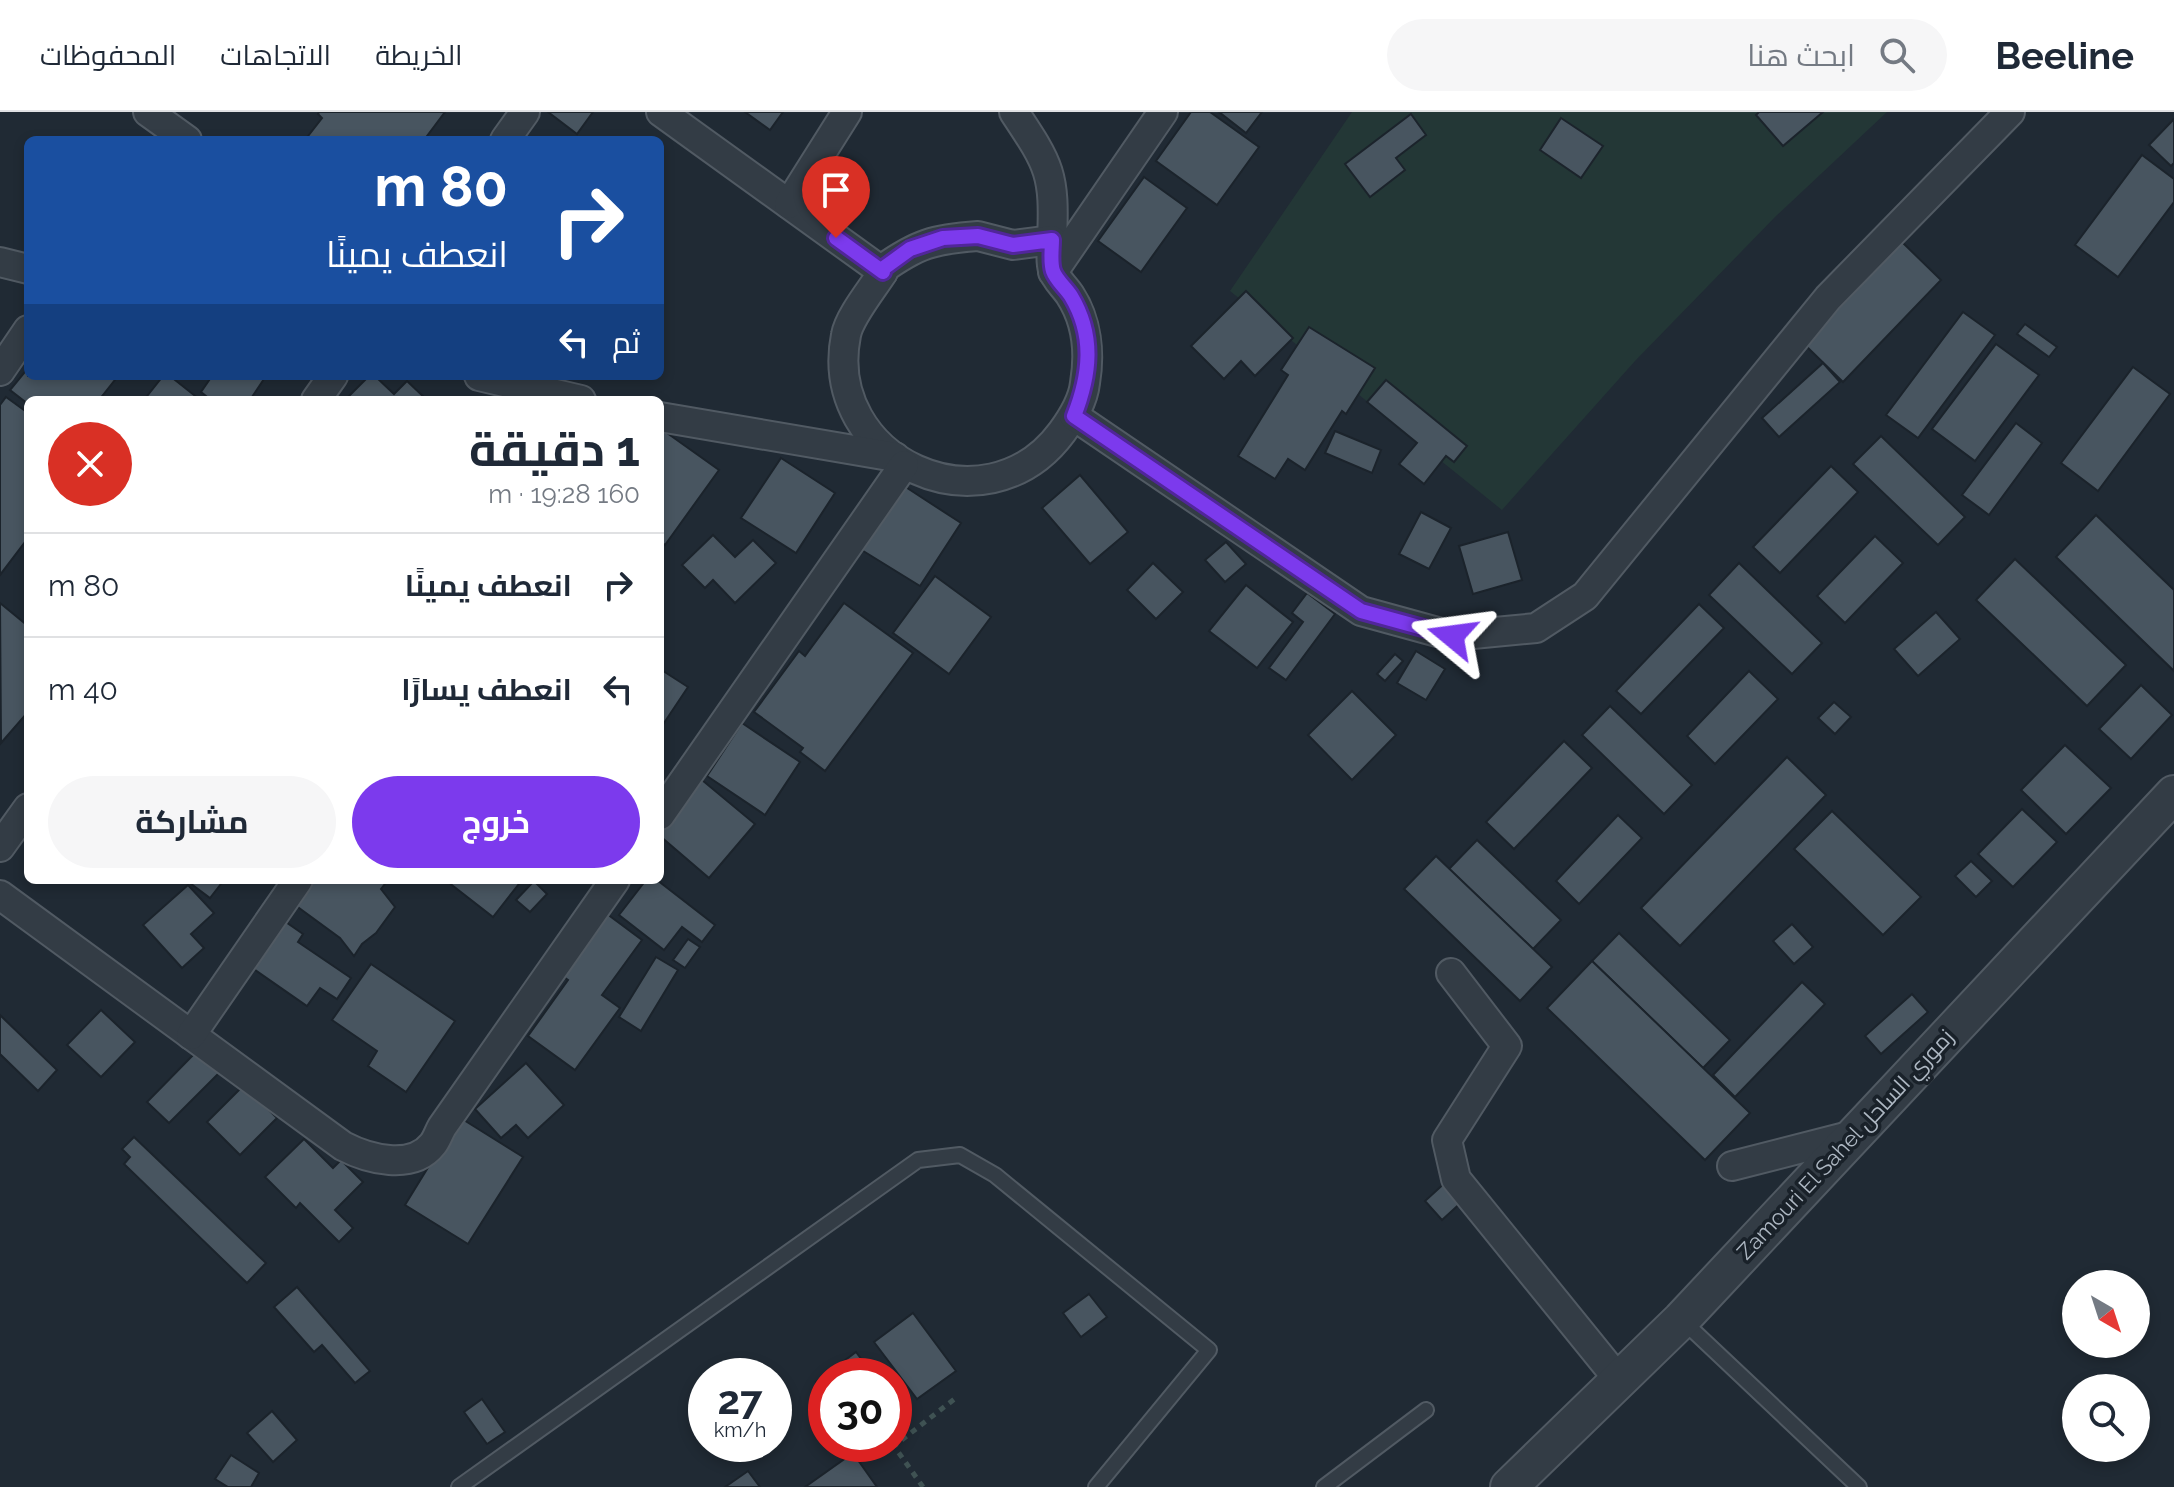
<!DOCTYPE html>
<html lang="ar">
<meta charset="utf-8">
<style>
body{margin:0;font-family:Raleway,Cairo,sans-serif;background:#f6f6f7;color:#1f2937;direction:rtl;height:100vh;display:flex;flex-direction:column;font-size:30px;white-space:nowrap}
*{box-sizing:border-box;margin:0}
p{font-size:26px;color:#747a83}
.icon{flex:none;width:44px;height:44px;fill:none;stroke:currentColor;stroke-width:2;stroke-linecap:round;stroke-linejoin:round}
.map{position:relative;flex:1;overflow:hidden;direction:ltr}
.panel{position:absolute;left:24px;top:284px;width:640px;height:488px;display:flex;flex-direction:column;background:#fff;border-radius:12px;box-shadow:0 4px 12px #0003;direction:rtl}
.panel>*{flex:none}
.top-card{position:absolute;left:24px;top:24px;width:640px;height:244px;border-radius:12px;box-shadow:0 4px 12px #0003;direction:rtl;background:#1a4fa0;color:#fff;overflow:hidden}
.needle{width:52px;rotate:141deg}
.tools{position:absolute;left:2062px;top:1158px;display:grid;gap:16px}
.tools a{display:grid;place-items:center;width:88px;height:88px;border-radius:50%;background:#fff;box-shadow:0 4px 12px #0003;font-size:40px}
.speed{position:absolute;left:688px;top:1246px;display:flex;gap:16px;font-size:40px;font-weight:700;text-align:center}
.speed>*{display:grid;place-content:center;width:104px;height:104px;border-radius:50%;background:#fff;box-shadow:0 4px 12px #0003;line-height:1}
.speed small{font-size:20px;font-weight:400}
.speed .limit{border:12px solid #d22;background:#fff;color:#111}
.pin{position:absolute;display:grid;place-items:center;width:68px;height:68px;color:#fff;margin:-82px -34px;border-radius:50% 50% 50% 0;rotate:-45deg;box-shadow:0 0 8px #0007}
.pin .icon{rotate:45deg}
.me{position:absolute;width:88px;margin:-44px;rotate:286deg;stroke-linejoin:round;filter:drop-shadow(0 0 6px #0008)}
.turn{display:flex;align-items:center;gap:28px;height:168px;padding:0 24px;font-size:36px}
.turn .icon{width:104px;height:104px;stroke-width:2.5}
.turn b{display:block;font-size:56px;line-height:68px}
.then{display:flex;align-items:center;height:76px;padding:0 24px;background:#0003;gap:16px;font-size:30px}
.round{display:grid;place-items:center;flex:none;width:84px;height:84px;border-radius:42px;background:#f6f6f7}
.headline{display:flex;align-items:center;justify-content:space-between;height:136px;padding:0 24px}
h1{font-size:48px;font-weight:700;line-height:60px}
.cta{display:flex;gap:16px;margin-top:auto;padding:16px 24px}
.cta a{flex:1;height:92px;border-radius:48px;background:#7c3aed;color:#fff;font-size:32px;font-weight:700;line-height:92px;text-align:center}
.cta a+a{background:#f6f6f7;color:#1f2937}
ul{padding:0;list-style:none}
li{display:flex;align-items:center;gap:24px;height:104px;padding:0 24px;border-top:2px solid #e0e1e3}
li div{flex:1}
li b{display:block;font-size:30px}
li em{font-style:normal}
header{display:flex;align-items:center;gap:48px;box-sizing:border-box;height:112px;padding:0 40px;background:#fff;border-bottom:2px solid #e0e1e3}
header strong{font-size:38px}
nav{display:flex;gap:44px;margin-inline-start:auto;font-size:28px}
.search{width:560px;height:72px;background:#f6f6f7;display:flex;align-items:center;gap:20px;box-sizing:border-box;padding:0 28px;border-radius:44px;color:#747a83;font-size:30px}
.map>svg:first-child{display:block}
.green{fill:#233736}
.building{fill:#485560;stroke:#1b232b;stroke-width:2}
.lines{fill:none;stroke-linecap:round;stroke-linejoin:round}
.service-casing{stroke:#515a63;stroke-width:18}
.minor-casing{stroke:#515a63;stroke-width:32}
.tertiary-casing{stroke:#515a63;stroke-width:40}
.path{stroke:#3f5253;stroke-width:5;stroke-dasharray:6 6;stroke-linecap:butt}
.service{stroke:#333c45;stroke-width:14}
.minor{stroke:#333c45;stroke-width:28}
.tertiary{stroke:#333c45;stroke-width:36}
.route-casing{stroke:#51269a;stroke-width:20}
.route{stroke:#7c3aed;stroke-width:14}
.labels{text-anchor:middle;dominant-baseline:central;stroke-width:7;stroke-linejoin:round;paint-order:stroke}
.street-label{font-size:22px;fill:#adb7c2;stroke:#192129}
</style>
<header>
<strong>Beeline</strong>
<div class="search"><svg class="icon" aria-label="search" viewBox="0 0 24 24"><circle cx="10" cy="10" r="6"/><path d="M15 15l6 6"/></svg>ابحث هنا</div>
<nav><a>الخريطة</a><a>الاتجاهات</a><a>المحفوظات</a></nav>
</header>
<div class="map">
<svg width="2174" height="1375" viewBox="0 0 2174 1375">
<rect width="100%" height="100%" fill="#202a34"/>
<!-- green -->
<path class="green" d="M1352 0H1887L1776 104 1635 249 1502 398 1230 179Z"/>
<!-- building -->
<g class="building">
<path d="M319 0H445L424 28H305L322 6 318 2Z"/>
<path d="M548 0H593L577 22Z"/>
<path d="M745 0H783L770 18Z"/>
<path d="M1191 0H1210L1259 35 1217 93 1156 49Z"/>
<path d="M1219 0H1262L1246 21Z"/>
<path d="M1759 0H1823L1783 34 1756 3Z"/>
<path d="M1411 2 1426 23 1396 46 1405 58 1370 85 1345 52Z"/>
<path d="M1561 6 1603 34 1581 66 1540 38Z"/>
<path d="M2174 7V51L2171 54 2149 33Z"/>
<path d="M2142 43 2174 67V90L2118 165 2075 133Z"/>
<path d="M1144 65 1187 96 1141 160 1098 129Z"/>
<path d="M1902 130 1941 168 1843 270 1804 232Z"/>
<path d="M1246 179 1293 226 1255 264 1241 249 1224 267 1191 234Z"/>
<path d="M1963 200 1995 223 1918 326 1886 303Z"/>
<path d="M2025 212 2057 235 2049 245 2017 222Z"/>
<path d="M1309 215 1375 256 1346 302 1342 299 1305 358 1288 347 1275 367 1238 344 1288 263 1281 258Z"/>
<path d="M1996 232 2039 263 1975 349 1932 317Z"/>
<path d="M1823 251 1840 270 1779 325 1762 306Z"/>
<path d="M2133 255 2170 282 2098 379 2061 351Z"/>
<path d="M28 256V264H118L99 288H28V292L10 278Z"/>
<path d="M163 264H170L199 287 144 288Z"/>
<path d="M212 264H266L250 288H211L201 280Z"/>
<path d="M369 264H375L394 282 407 269 427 288H345Z"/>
<path d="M1386 268 1467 334 1454 350 1446 344 1424 372 1399 352 1417 331 1367 290Z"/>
<path d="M6 285 28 301V426L0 463V293Z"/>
<path d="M2016 311 2042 331 1989 403 1962 383Z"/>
<path d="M660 316 719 358 665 433 660 429Z"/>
<path d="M1335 319 1381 338 1372 361 1325 341Z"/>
<path d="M1881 324 1965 405 1938 433 1853 352Z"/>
<path d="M781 346 835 381 796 441 741 406Z"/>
<path d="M1831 354 1858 380 1780 461 1753 435Z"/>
<path d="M1080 363 1128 420 1090 452 1042 396Z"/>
<path d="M901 372 961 411 920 474 860 437Z"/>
<path d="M1421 400 1451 416 1429 457 1399 442Z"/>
<path d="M2096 403 2174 478V559L2056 445Z"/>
<path d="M1508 420 1522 468 1473 482 1459 434Z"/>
<path d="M713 423 735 445 753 428 776 451 735 491 713 468 705 476 682 453Z"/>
<path d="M1875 424 1903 451 1845 511 1817 484Z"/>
<path d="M1226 430 1246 452 1225 470 1205 448Z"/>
<path d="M2015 447 2126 553 2087 594 1976 488Z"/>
<path d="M1153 451 1183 480 1156 507 1127 478Z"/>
<path d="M1739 451 1822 531 1792 562 1709 483Z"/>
<path d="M935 464 991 505 949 562 893 521Z"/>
<path d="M1246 473 1293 510 1257 556 1209 519Z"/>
<path d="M1307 481 1335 502 1286 568 1269 556 1303 510 1292 501Z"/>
<path d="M0 491 28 514V600L1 631Z"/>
<path d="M844 491 913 541 825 659 800 640 803 636 754 600 799 539 805 544Z"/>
<path d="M1699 492 1724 516 1641 602 1616 579Z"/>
<path d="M1936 500 1960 527 1918 564 1894 537Z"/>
<path d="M1416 539 1445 557 1426 588 1397 571Z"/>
<path d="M1395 542 1403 549 1385 569 1377 562Z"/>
<path d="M660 557 688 575 660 617Z"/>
<path d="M1749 559 1778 587 1715 652 1687 624Z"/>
<path d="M2141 573 2172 603 2131 647 2099 617Z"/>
<path d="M1352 579 1396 623 1352 668 1308 623Z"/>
<path d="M1834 590 1851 605 1835 622 1818 606Z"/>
<path d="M1610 594 1692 673 1664 702 1582 623Z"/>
<path d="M742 611 800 650 765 703 707 664Z"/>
<path d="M1564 629 1592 656 1514 737 1486 710Z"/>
<path d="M2065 633 2111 676 2066 722 2021 678Z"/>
<path d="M1787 645 1826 683 1680 834 1641 796Z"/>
<path d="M702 668 755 712 709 766 660 724V717Z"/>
<path d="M2022 697 2057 730 2013 775 1978 742Z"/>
<path d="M1832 699 1921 785 1883 823 1794 737Z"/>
<path d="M1618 703 1642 726 1579 792 1556 769Z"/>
<path d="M1477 728 1561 808 1533 837 1449 757Z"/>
<path d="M1436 744 1552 855 1520 889 1404 777Z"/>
<path d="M1971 749 1992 769 1976 785 1955 764Z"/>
<path d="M186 768H224L210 786Z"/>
<path d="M314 768H388L381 777 395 795 376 821 362 832 354 844 340 826 295 793Z"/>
<path d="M449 768H522L493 805 448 770Z"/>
<path d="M646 768H657L715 813 702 830 682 815 664 838 619 803Z"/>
<path d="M534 769 547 782 530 800 516 788Z"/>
<path d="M188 773 214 801 191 822 204 836 182 856 143 813Z"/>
<path d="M603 799 642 828 602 883 620 896 575 958 528 924 568 868 557 860Z"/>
<path d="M280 806 303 822 298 830 351 866 337 887 320 876 307 894 248 853Z"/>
<path d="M1792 812 1813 835 1794 852 1773 829Z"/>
<path d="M1619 821 1730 928 1703 956 1592 849Z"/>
<path d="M688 827 700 835 685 856 673 848Z"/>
<path d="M656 845 678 858 641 919 619 905Z"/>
<path d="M1592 849 1750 1001 1705 1048 1547 896Z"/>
<path d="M371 852 455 909 406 980 368 954 377 939 332 908Z"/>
<path d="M1802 870 1825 892 1735 985 1713 963Z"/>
<path d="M1912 882 1928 900 1881 942 1865 924Z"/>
<path d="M101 898 135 930 101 965 67 933Z"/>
<path d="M0 903 57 958 38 979 0 942Z"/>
<path d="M197 939 219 961 169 1011 147 990Z"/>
<path d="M526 951 564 993 528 1026 516 1013 501 1026 475 997Z"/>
<path d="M244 973 277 1006 240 1043 207 1010Z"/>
<path d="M459 1005 523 1045 468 1132 405 1093Z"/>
<path d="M134 1025 266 1151 247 1171 124 1052 130 1045 122 1037Z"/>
<path d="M304 1027 333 1056 341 1048 363 1070 335 1098 353 1116 339 1130 300 1091 296 1096 265 1065Z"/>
<path d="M1448 1068 1465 1087 1442 1108 1425 1089Z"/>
<path d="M297 1175 370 1259 355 1271 322 1233 314 1240 274 1195Z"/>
<path d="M1089 1182 1107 1205 1081 1225 1063 1201Z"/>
<path d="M913 1201 956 1259 917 1287 874 1230Z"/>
<path d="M856 1240 874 1264H826V1283L816 1270Z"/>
<path d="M482 1287 505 1320 487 1332 464 1300Z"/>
<path d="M272 1299 297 1328 273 1350 247 1321Z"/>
<path d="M853 1341 877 1375H805Z"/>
<path d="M231 1343 259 1361 251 1375H228L215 1367Z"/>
<path d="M748 1359 760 1375H725Z"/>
</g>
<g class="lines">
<!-- service casing -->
<g class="service-casing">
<g id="service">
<path d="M1682 1208 1859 1375"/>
<path d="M459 1375 918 1048 960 1043 995 1063 1209 1238 1096 1375"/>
<path d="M1324 1375 1426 1298"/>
</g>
</g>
<!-- minor casing -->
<g class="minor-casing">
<g id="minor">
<path d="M148 0 187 28"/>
<path d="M661 0 883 160"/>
<path d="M1014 0C1050 54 1055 62 1052 128"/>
<path d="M505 28 525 0"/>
<path d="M789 92 847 0"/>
<path d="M978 124 1013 133 1052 128C1052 137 1050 149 1053 158 1055 167 1065 175 1070 183 1087 209 1090 241 1085 271 1083 289 1073 305 1062 320 985 424 821 348 846 223 849 205 873 176 883 160L881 158C917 132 934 127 978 124Z"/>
<path d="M0 150 28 157"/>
<path d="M1053 160 1163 0"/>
<path d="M0 259 28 218"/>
<path d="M479 264 581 288"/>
<path d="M316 288 333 264"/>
<path d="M1074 304 1361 499 1452 524 1536 516 1585 484 1828 186 2010 0"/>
<path d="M660 305 895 345"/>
<path d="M660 703 904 353"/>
<path d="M0 735 28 696"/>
<path d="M0 783 343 1034C368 1047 412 1059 433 1032 437 1027 439 1020 442 1015L615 768"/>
<path d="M1451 861 1507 934 1447 1028 1456 1067 1619 1268"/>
<path d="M191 923 298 768"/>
<path d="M1732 1054 1853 1023"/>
</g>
</g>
<!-- tertiary casing -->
<g class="tertiary-casing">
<path id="tertiary" d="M1509 1375 1681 1208 2174 682"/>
</g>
<!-- path -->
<path class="path" d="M923 1375 894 1334 957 1285"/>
<!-- service -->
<use href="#service" class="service"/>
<!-- minor -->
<use href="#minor" class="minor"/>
<!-- tertiary -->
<use href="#tertiary" class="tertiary"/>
</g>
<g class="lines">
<!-- route casing -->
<g class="route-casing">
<path id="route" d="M836 126 883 160 881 158 910 137 943 126 978 124 1013 133 1052 128C1052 137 1050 150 1053 159 1056 168 1066 176 1071 184 1095 224 1090 263 1074 304L1361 499 1452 524"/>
</g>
<!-- route -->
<use href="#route" class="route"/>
</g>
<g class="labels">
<!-- street labels -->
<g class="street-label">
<text transform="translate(1845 1032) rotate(-47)">Zamouri El Sahel زموري الساحل</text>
</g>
</g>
</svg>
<div class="tools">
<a><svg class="needle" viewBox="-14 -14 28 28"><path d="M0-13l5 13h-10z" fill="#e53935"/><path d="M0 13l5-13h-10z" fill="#747a83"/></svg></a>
<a><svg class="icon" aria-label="search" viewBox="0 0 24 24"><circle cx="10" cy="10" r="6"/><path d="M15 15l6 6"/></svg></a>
</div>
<div class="speed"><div>27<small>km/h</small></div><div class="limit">30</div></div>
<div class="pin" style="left:836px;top:126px;background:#d93025"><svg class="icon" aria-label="arrive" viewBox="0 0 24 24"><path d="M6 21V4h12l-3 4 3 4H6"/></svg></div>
<svg class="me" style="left:1452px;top:524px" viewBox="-20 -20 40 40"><path d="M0-17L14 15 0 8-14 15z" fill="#7c3aed" stroke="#fff" stroke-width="4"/></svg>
<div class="top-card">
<div class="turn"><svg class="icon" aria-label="right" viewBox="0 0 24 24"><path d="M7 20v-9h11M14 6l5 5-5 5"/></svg><div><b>80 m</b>انعطف يمينًا</div></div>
<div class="then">ثم<svg class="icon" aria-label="left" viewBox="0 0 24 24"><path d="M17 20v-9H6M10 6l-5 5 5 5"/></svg></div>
</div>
<section class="panel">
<div class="headline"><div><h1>1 دقيقة</h1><p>160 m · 19:28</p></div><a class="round" style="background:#d93025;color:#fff"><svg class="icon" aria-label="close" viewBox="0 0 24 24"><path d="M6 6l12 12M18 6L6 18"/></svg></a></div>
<ul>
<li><svg class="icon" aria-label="right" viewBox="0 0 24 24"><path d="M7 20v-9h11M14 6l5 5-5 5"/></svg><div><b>انعطف يمينًا</b></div><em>80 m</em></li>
<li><svg class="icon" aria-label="left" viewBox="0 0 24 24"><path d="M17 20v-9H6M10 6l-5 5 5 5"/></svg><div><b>انعطف يسارًا</b></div><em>40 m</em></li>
</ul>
<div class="cta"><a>خروج</a><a>مشاركة</a></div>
</section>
</div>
